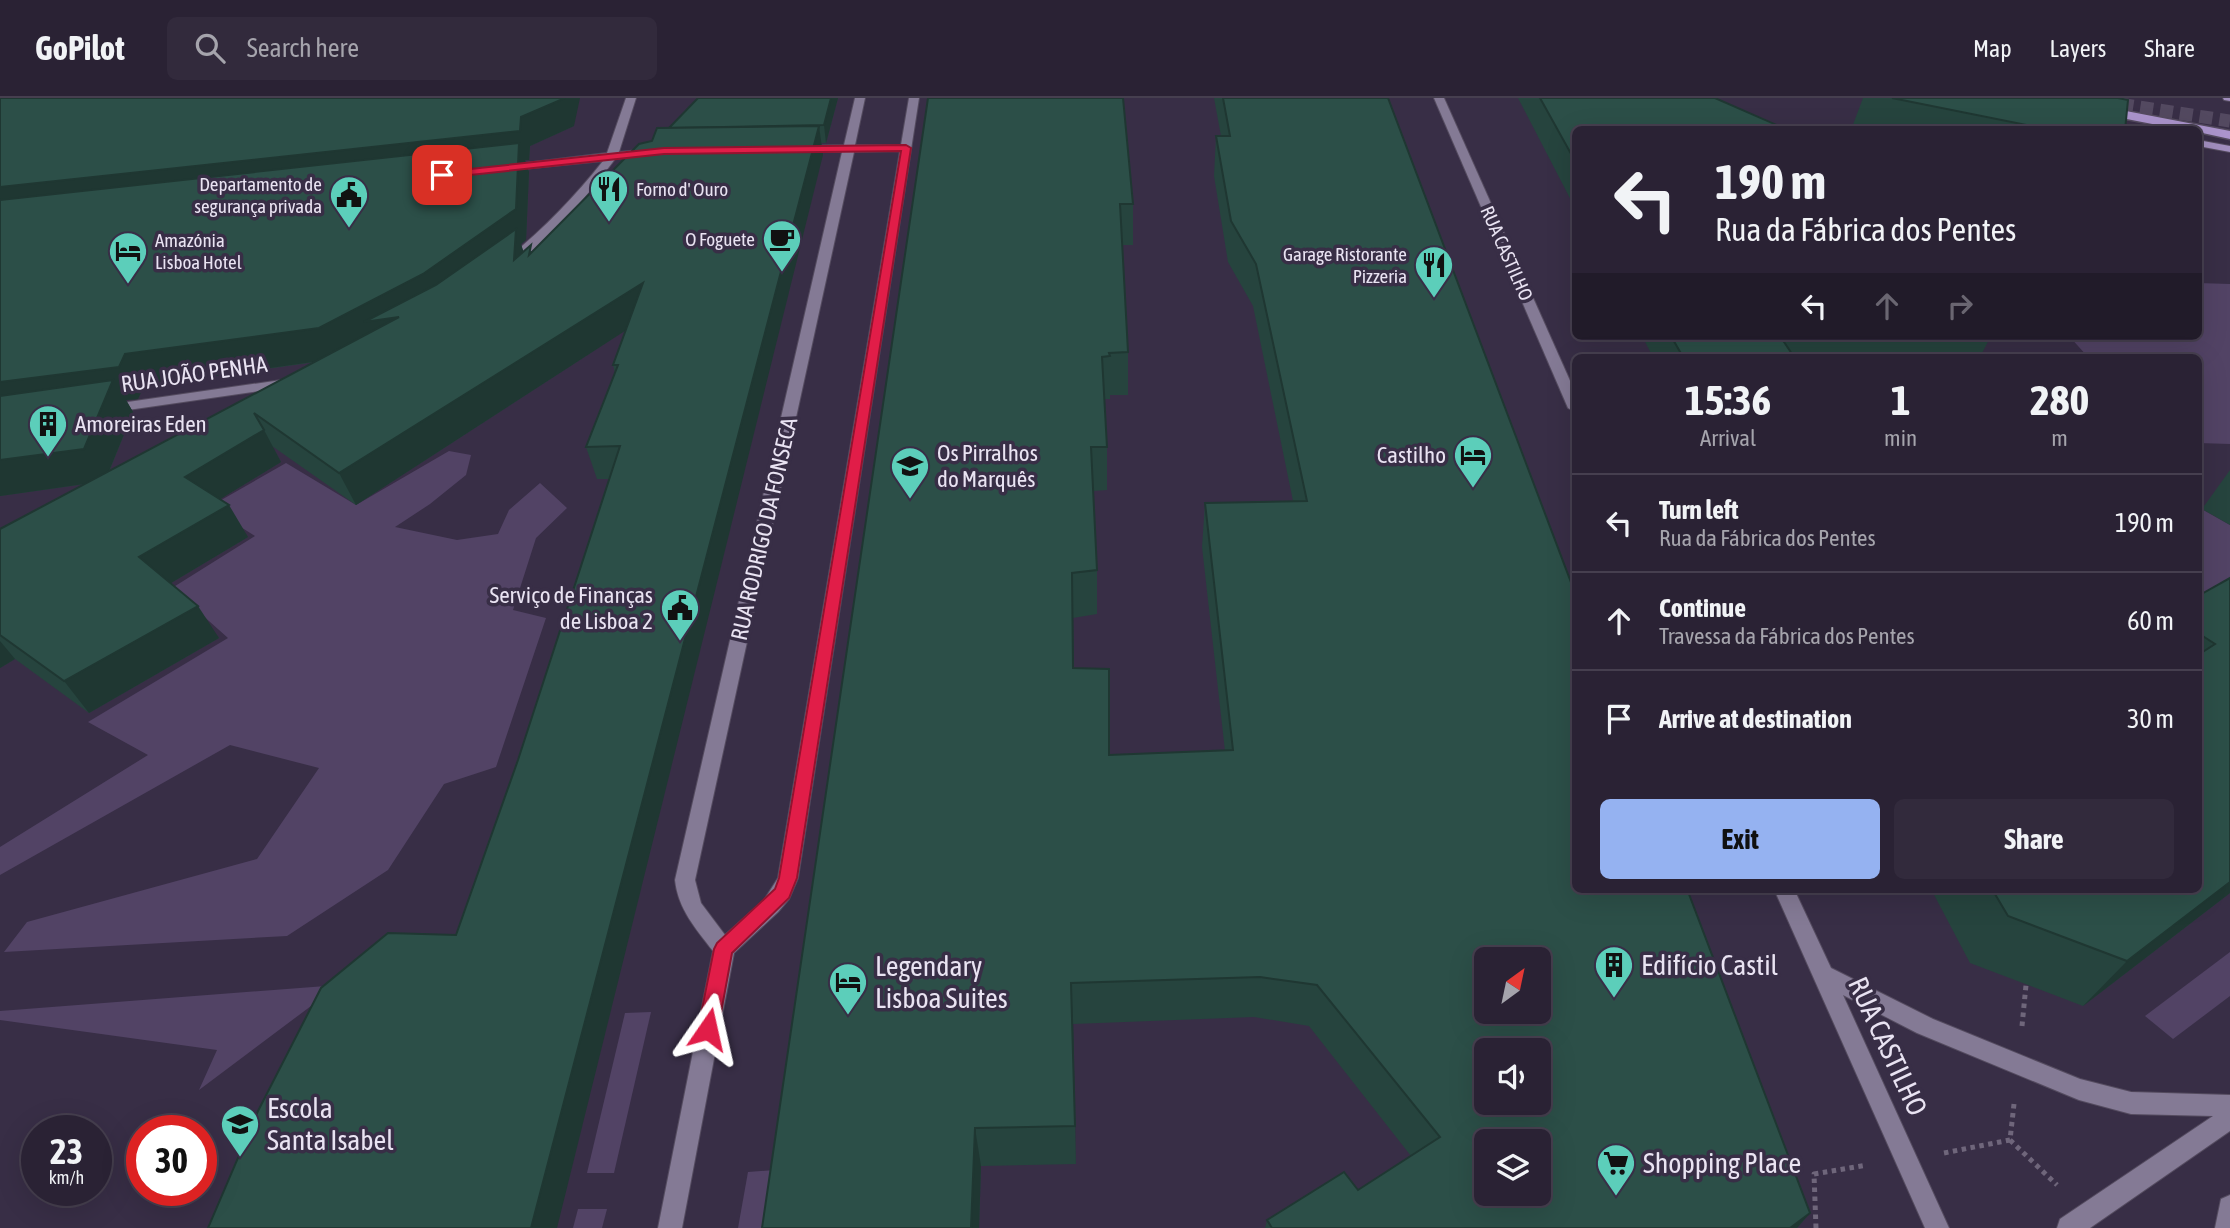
<!DOCTYPE html>
<meta charset="utf-8">
<style>
body{margin:0;font-family:"Asap Condensed",sans-serif;background:#322a3c;color:#f1f3f6;height:100vh;display:flex;flex-direction:column;font-size:26px;white-space:nowrap}
*{box-sizing:border-box;margin:0}
p{font-size:23px;color:#a5a4ac}
.icon{flex:none;width:38px;height:38px;fill:none;stroke:currentColor;stroke-width:2;stroke-linecap:round;stroke-linejoin:round}
.map{position:relative;flex:1;overflow:hidden}
.side{position:absolute;left:1572px;top:256px;width:630px;height:539px;display:flex;flex-direction:column;background:#2a2234;border-radius:10px;box-shadow:0 7px 28px #0002,0 0 0 2px #463f4f}
.side>*{flex:none}
.guide{position:absolute;left:1572px;top:28px;width:630px;height:214px;border-radius:10px;box-shadow:0 7px 28px #0002,0 0 0 2px #463f4f;background:#2a2234;color:#f1f3f6;overflow:hidden}
.needle{width:46px;rotate:33deg}
.tools{position:absolute;left:1474px;top:849px;display:grid;gap:14px}
.tools a{display:grid;place-items:center;width:77px;height:77px;border-radius:10px;background:#2a2234;box-shadow:0 7px 28px #0002,0 0 0 2px #463f4f;font-size:35px}
.speed{position:absolute;left:21px;top:1017px;display:flex;gap:14px;font-size:35px;font-weight:700;text-align:center}
.speed>*{display:grid;place-content:center;width:91px;height:91px;border-radius:50%;background:#2a2234;box-shadow:0 7px 28px #0002,0 0 0 2px #463f4f;line-height:1}
.speed small{font-size:18px;font-weight:400}
.speed .limit{border:10px solid #d22;background:#fff;color:#111}
.pin{position:absolute;display:grid;place-items:center;width:60px;height:60px;color:#fff;margin:-30px;border-radius:14px;box-shadow:0 4px 10px #0006}
.me{position:absolute;width:77px;margin:-38px;rotate:11deg;stroke-linejoin:round;filter:drop-shadow(0 0 5px #0008)}
.turn{display:flex;align-items:center;gap:24px;height:147px;padding:0 28px;font-size:32px}
.turn .icon{width:91px;height:91px;stroke-width:2.5}
.turn b{display:block;font-size:49px;line-height:60px}
.lanes{display:flex;align-items:center;height:66px;padding:0 28px;background:#0003;justify-content:center;gap:35px;direction:ltr}
.lanes .off{opacity:.35}
.eta{display:flex;justify-content:space-evenly;align-items:center;height:119px;text-align:center}
.eta b{font-size:42px;font-weight:700;line-height:49px}
.primary-button{display:flex;gap:14px;margin-top:auto;padding:14px 28px}
.primary-button a{flex:1;height:80px;border-radius:10px;background:#95b2f1;color:#111;font-size:28px;font-weight:700;line-height:80px;text-align:center}
.primary-button a+a{background:#322a3c;color:#f1f3f6}
ul{padding:0;list-style:none}
li{display:flex;align-items:center;gap:21px;height:98px;padding:0 28px;border-top:2px solid #463f4f}
li div{flex:1}
li b{display:block;font-size:26px}
li em{font-style:normal}
header{display:flex;align-items:center;gap:42px;box-sizing:border-box;height:98px;padding:0 35px;background:#2a2234;border-bottom:2px solid #463f4f}
header strong{font-size:33px}
nav{display:flex;gap:38px;margin-inline-start:auto;font-size:24px}
.search{width:490px;height:63px;background:#322a3c;display:flex;align-items:center;gap:18px;box-sizing:border-box;padding:0 24px;border-radius:10px;color:#a5a4ac;font-size:26px}
.map>svg:first-child{display:block}
.green{fill:#524365}
.lines{fill:none;stroke-linecap:round;stroke-linejoin:round}
.trunk-tunnel{stroke:#534960;stroke-width:13;stroke-dasharray:13 7;stroke-linecap:butt}
.minor-casing{stroke:#544b5f;stroke-width:2}
.tertiary-casing{stroke:#544b5f;stroke-width:2}
.primary-casing{stroke:#544b5f;stroke-width:2}
.trunk-casing{stroke:#544b5f;stroke-width:3}
.path{stroke:#6f667b;stroke-width:5;stroke-dasharray:4.5 4.5;stroke-linecap:butt}
.minor{fill:#847a95;fill-rule:evenodd}
.tertiary{fill:#847a95;fill-rule:evenodd}
.primary{fill:#a18ebe;fill-rule:evenodd}
.trunk{fill:#ab94cc;fill-rule:evenodd}
.wall{fill:#26443e;fill-rule:evenodd}
.shaded-wall{fill:#1f3732}
.building{fill:#2c4f48;stroke:#1f3732;stroke-width:2;fill-rule:evenodd}
.route{fill:#e11d48;stroke:#92132f;stroke-width:2}
.labels{text-anchor:middle;dominant-baseline:central;stroke-width:7;stroke-linejoin:round;paint-order:stroke}
.far-poi-label{font-size:19px;fill:#e9e3f2;stroke:#382e46;text-anchor:end}
.far-street-label{font-size:19px;fill:#e9e3f2;stroke:#382e46}
.street-label{font-size:23px;fill:#e9e3f2;stroke:#382e46}
.poi-label{font-size:23px;fill:#e9e3f2;stroke:#382e46;text-anchor:start}
.near-poi-label{font-size:28px;fill:#e9e3f2;stroke:#382e46;text-anchor:start}
.near-street-label{font-size:28px;fill:#e9e3f2;stroke:#382e46}
</style>
<header>
<strong>GoPilot</strong>
<div class="search"><svg class="icon" aria-label="search" viewBox="0 0 24 24"><circle cx="10" cy="10" r="6"/><path d="M15 15l6 6"/></svg>Search here</div>
<nav><a>Map</a><a>Layers</a><a>Share</a></nav>
</header>
<div class="map">
<svg width="2230" height="1130" viewBox="0 0 2230 1130">
<rect width="100%" height="100%" fill="#382e46"/>
<!-- green -->
<g class="green">
<path d="M2198 185 2230 186V346L2198 345V259H2088L2069 238H2198Z"/>
<path d="M449 353 471 357 466 377 430 406 395 429 457 442 498 436 509 412 540 385 567 410 536 440 513 512 546 520 496 669 444 686 388 772 287 838 4 854 27 824 257 761 319 670 230 647 0 777V749L148 657 88 624 228 540 172 490 255 438 209 409 286 365 356 407Z"/>
<path d="M2198 409 2230 427V504L2198 525Z"/>
<path d="M2230 854V898L2173 941 2145 918Z"/>
<path d="M339 887 199 992 217 952 0 922V913Z"/>
<path d="M651 914 614 1075H587L625 915Z"/>
<path d="M775 1072 767 1130H738L748 1074Z"/>
<path d="M578 1111H607L602 1130H573Z"/>
</g>
<g class="lines">
<!-- trunk-tunnel -->
<path class="trunk-tunnel" d="M2081 0 2230 23"/>
<!-- minor casing -->
<g class="minor-casing">
<g id="minor">
<path d="M626 0H636L619 54 650 51 656 54 654 56 615 61C599 83 525 176 500 172V166C539 136 572 102 603 63L504 73 498 70 500 68 607 55Z"/>
<path d="M855 0H865L855 47H901L909 0H919L798 780 789 801 778 814 734 855 682 1130H658L713 853C696 831 678 811 675 782L842 54H801L795 51 801 48 844 47ZM900 53 778 780 764 802 725 837 701 805 695 782 854 54Z"/>
<path d="M295 280 302 284 300 287 107 315 100 311 107 307Z"/>
</g>
</g>
<!-- tertiary casing -->
<g class="tertiary-casing">
<g id="tertiary">
<path d="M1434 0H1444L1575 294V314L1568 310Z"/>
<path d="M1774 791H1794L1831 870 1933 921 2080 981 2131 994 2230 997V1033L2090 1130H2057L2060 1121 2213 1018 2131 1016 2079 1002 1917 935 1843 897 1949 1130H1925Z"/>
<path d="M2230 1097V1130H2215L2221 1101Z"/>
</g>
</g>
<!-- primary casing -->
<g class="primary-casing">
<g id="primary">
<path d="M2223 0H2230V3L2224 2Z"/>
<path d="M2198 42 2230 48V54L2198 48Z"/>
</g>
</g>
<!-- trunk casing -->
<g class="trunk-casing">
<path id="trunk" d="M2100 8 2230 33V41L2198 34V32H2183L2096 15 2094 12Z"/>
</g>
<!-- path -->
<g class="path">
<path d="M2022 928 2026 887"/>
<path d="M2010 1042 2057 1087"/>
<path d="M1944 1055 2010 1042 2014 1006"/>
<path d="M1816 1130 1814 1076 1867 1067"/>
</g>
<!-- minor -->
<use href="#minor" class="minor"/>
<!-- tertiary -->
<use href="#tertiary" class="tertiary"/>
<!-- primary -->
<use href="#primary" class="primary"/>
<!-- trunk -->
<use href="#trunk" class="trunk"/>
</g>
<!-- wall -->
<g class="wall">
<path d="M0 0 574 28 530 48 529 62H525L529 74 526 142 521 146 523 154 533 153 652 43 669 30 698 0H838L826 45H821L823 57 456 837 518 662 610 381H597L586 349 615 275 613 267 626 232 356 407 272 348 281 364 220 401 248 439 171 485 219 540 89 615 15 561 0 570V431L86 386 0 398ZM316 264 109 374 133 314 126 302 138 301 144 288Z"/>
<path d="M928 0 1133 106V147H1122L1128 254V297H1110V301H1104L1107 349V392L1093 393 1097 472V516L1073 520 1074 570 1109 657 1225 653 1202 449 1205 405 1293 403 1253 208 1228 164 1214 78 1216 38H1221L1214 0H1388L1810 1115 1797 1130H1265L1267 1122 1358 1092 1411 1058 1309 928 1254 919 1073 926 1076 1066 981 1068 979 1130H762Z"/>
<path d="M1518 0H1716L1575 32V110Z"/>
<path d="M1863 0H2118L2125 32H1851Z"/>
<path d="M1642 238H1991L1980 259H1653Z"/>
<path d="M2230 372V427L2202 411Z"/>
<path d="M2230 480V795L2083 908 1970 865 1931 791H2198V498Z"/>
</g>
<!-- shaded-wall -->
<g class="shaded-wall">
<path d="M565 0H580L574 28 530 48 529 62H525L529 74 526 142 521 146 526 161 334 261 144 288 138 301 126 302 133 314 105 383 0 398V89L521 19Z"/>
<path d="M831 0H838L826 45 824 27Z"/>
<path d="M819 28 823 57 557 1130H531Z"/>
<path d="M643 185 651 216 356 407 339 375Z"/>
<path d="M264 332 281 364 204 411 185 379Z"/>
<path d="M229 407 248 439 161 491 139 459Z"/>
<path d="M1072 475 1073 520 1074 614 1073 570Z"/>
<path d="M198 508 219 540 89 615 64 583Z"/>
<path d="M0 543 15 561 0 570Z"/>
<path d="M2230 784V795L2083 908 2127 863Z"/>
<path d="M1071 885 1073 926 1076 1066 1075 1028Z"/>
<path d="M975 1030 981 1068 979 1130H971Z"/>
<path d="M1810 1115 1797 1130H1790Z"/>
</g>
<!-- building -->
<g class="building">
<path d="M0 0H565L521 19 520 33 0 89Z"/>
<path d="M698 0H831L824 27 669 30Z"/>
<path d="M928 0H1123L1133 106H1120L1128 254 1109 255 1110 258 1102 259 1107 349H1091L1097 472 1072 475 1073 570 1109 571V657L1233 652 1205 405 1307 403 1256 166 1231 123 1216 38H1230L1223 0H1388L1575 495V791H1687L1810 1115 1790 1130H1272L1267 1122 1344 1074 1358 1092 1440 1039 1317 887 1260 879 1071 885 1075 1028 975 1030 971 1130H762ZM1486 861H1538V914H1486ZM1486 952H1538V1004H1486ZM1486 1043H1538V1096H1486Z"/>
<path d="M1540 0H1715L1788 32H1575V63Z"/>
<path d="M1892 0H2118L2128 2 2125 32H2051Z"/>
<path d="M819 28 531 1130H208L258 1013 321 890 388 835 456 837 518 662 620 348 586 349 618 267H613L643 185 339 375 254 315 264 332 185 379 229 407 139 459 198 508 64 583 0 537V431L399 219 364 224 436 187 516 131 514 162 531 147 529 157 639 46 652 43 657 30Z"/>
<path d="M519 45 516 111 423 176 319 230 125 256 119 269 0 284V102Z"/>
<path d="M1671 238H1780L1794 259H1683Z"/>
<path d="M113 282 84 351 0 362V298Z"/>
<path d="M2230 480V784L2127 863 2008 818 1992 791H2198V557L2215 546 2198 535V498Z"/>
</g>
<!-- route -->
<path class="route" d="M906 47 911 50 797 780 789 800 732 855 718 931 715 937 708 940 701 937 698 931 714 851 717 845 775 791 779 780 901 53 664 56 442 80 437 77 442 74 664 50Z"/>
<!-- icons -->
<defs>
<g id="restaurant-pin" transform="scale(2.0125)"><path d="M0 17L-7.5 6A9.5 9.5 0 1 1 7.5 6Z" fill="#5cceba" stroke="#382e46"/><path d="M-5-6h1v4h1v-4h1v4h1v-4h1v5L-1.5 .5V6h-2V.5L-5-1ZM5-6V6H3V1.5H1.5Q1.5-4 5-6Z" fill="#111"/></g>
<g id="civic-pin" transform="scale(2.0125)"><path d="M0 17L-7.5 6A9.5 9.5 0 1 1 7.5 6Z" fill="#5cceba" stroke="#382e46"/><path d="M-.6-6.5H3V-4.5H.6V-3L4-1V1h2V6H-6V1h2V-1L-.6-3ZM-1.2 2.5V6h2.4V2.5Z" fill="#111"/></g>
<g id="cafe-pin" transform="scale(2.0125)"><path d="M0 17L-7.5 6A9.5 9.5 0 1 1 7.5 6Z" fill="#5cceba" stroke="#382e46"/><path d="M-5.5-4.5H6V0H3Q3 3.5 0 3.5H-2.5Q-5.5 3.5-5.5 0ZM3-3.2v2h1.7v-2ZM-6 4.5H4V6H-6Z" fill="#111"/></g>
<g id="hotel-pin" transform="scale(2.0125)"><path d="M0 17L-7.5 6A9.5 9.5 0 1 1 7.5 6Z" fill="#5cceba" stroke="#382e46"/><path d="M-6-4.5h1.5V1H6V5H4.5V3h-9V5H-6ZM-4 0a1.8 1.8 0 1 1 3.6 0ZM.5 0V-2.5h3Q6-2.5 6 0Z" fill="#111"/></g>
<g id="building-pin" transform="scale(2.0125)"><path d="M0 17L-7.5 6A9.5 9.5 0 1 1 7.5 6Z" fill="#5cceba" stroke="#382e46"/><path d="M-4-6H4V6H1V3H-1V6H-4ZM-2.5-4.3h1.7v1.8h-1.7ZM.8-4.3h1.7v1.8H.8ZM-2.5-1h1.7V.8h-1.7ZM.8-1h1.7V.8H.8Z" fill="#111"/></g>
<g id="school-pin" transform="scale(2.0125)"><path d="M0 17L-7.5 6A9.5 9.5 0 1 1 7.5 6Z" fill="#5cceba" stroke="#382e46"/><path d="M0-5L7-2L0 1L-7-2ZM-4 1L0 2.5L4 1V4Q0 6-4 4Z" fill="#111"/></g>
<g id="supermarket-pin" transform="scale(2.0125)"><path d="M0 17L-7.5 6A9.5 9.5 0 1 1 7.5 6Z" fill="#5cceba" stroke="#382e46"/><path d="M-6-5.5h2.5l.6 2H6L4.5 2H-2.5L-4.4-4H-6ZM-1.5 3.2a1.3 1.3 0 1 0 .1 0ZM3 3.2a1.3 1.3 0 1 0 .1 0Z" fill="#111"/></g>
</defs>
<g fill-rule="evenodd">
<use href="#restaurant-pin" x="609" y="91"/>
<use href="#civic-pin" x="349" y="97"/>
<use href="#cafe-pin" x="782" y="141"/>
<use href="#hotel-pin" x="128" y="153"/>
<use href="#restaurant-pin" x="1434" y="167"/>
<use href="#building-pin" x="48" y="326"/>
<use href="#hotel-pin" x="1473" y="357"/>
<use href="#school-pin" x="910" y="368"/>
<use href="#civic-pin" x="680" y="510"/>
<use href="#building-pin" x="1614" y="867"/>
<use href="#hotel-pin" x="848" y="884"/>
<use href="#school-pin" x="240" y="1026"/>
<use href="#supermarket-pin" x="1616" y="1065"/>
</g>
<g class="labels">
<!-- far-poi labels -->
<g class="far-poi-label">
<text x="322" y="86">Departamento de<tspan x="322" dy="22">segurança privada</tspan></text>
<text x="636" y="91" text-anchor="start">Forno d' Ouro</text>
<text x="755" y="141">O Foguete</text>
<text x="155" y="142" text-anchor="start">Amazónia<tspan x="155" dy="22">Lisboa Hotel</tspan></text>
<text x="1407" y="156">Garage Ristorante<tspan x="1407" dy="22">Pizzeria</tspan></text>
</g>
<!-- far-street labels -->
<g class="far-street-label">
<text transform="translate(1507 155) rotate(66)">RUA CASTILHO</text>
</g>
<!-- street labels -->
<g class="street-label">
<text transform="translate(194 276) rotate(-8)">RUA JOÃO PENHA</text>
<text transform="translate(764 431) rotate(-77)">RUA RODRIGO DA FONSECA</text>
</g>
<!-- poi labels -->
<g class="poi-label">
<text x="75" y="326">Amoreiras Eden</text>
<text x="937" y="355">Os Pirralhos<tspan x="937" dy="26">do Marquês</tspan></text>
<text x="1446" y="357" text-anchor="end">Castilho</text>
<text x="653" y="497" text-anchor="end">Serviço de Finanças<tspan x="653" dy="26">de Lisboa 2</tspan></text>
</g>
<!-- near-poi labels -->
<g class="near-poi-label">
<text x="1641" y="867">Edifício Castil</text>
<text x="875" y="868">Legendary<tspan x="875" dy="32">Lisboa Suites</tspan></text>
<text x="267" y="1010">Escola<tspan x="267" dy="32">Santa Isabel</tspan></text>
<text x="1643" y="1065">Shopping Place</text>
</g>
<!-- near-street labels -->
<g class="near-street-label">
<text transform="translate(1888 948) rotate(65)">RUA CASTILHO</text>
</g>
</g>
</svg>
<div class="tools">
<a><svg class="needle" viewBox="-14 -14 28 28"><path d="M0-13l5 13h-10z" fill="#e53935"/><path d="M0 13l5-13h-10z" fill="#a5a4ac"/></svg></a>
<a><svg class="icon" aria-label="sound" viewBox="0 0 24 24"><path d="M4 9h4l5-4v14l-5-4H4zM17 9q2 3 0 6"/></svg></a>
<a><svg class="icon" aria-label="layers" viewBox="0 0 24 24"><path d="M12 4l9 5-9 5-9-5zM3 14l9 5 9-5"/></svg></a>
</div>
<div class="speed"><div>23<small>km/h</small></div><div class="limit">30</div></div>
<div class="pin" style="left:442px;top:77px;background:#d93025"><svg class="icon" aria-label="arrive" viewBox="0 0 24 24"><path d="M6 21V4h12l-3 4 3 4H6"/></svg></div>
<svg class="me" style="left:708px;top:931px" viewBox="-20 -20 40 40"><path d="M0-17L14 15 0 8-14 15z" fill="#e11d48" stroke="#fff" stroke-width="4"/></svg>
<div class="guide">
<div class="turn"><svg class="icon" aria-label="left" viewBox="0 0 24 24"><path d="M17 20v-9H6M10 6l-5 5 5 5"/></svg><div><b>190 m</b>Rua da Fábrica dos Pentes</div></div>
<div class="lanes"><svg class="icon" aria-label="left" viewBox="0 0 24 24"><path d="M17 20v-9H6M10 6l-5 5 5 5"/></svg><svg class="icon off" aria-label="ahead" viewBox="0 0 24 24"><path d="M12 20V5M6 11l6-6 6 6"/></svg><svg class="icon off" aria-label="right" viewBox="0 0 24 24"><path d="M7 20v-9h11M14 6l5 5-5 5"/></svg></div>
</div>
<section class="side">
<div class="eta">
<div><b>15:36</b><p>Arrival</p></div>
<div><b>1</b><p>min</p></div>
<div><b>280</b><p>m</p></div>
</div>
<ul>
<li><svg class="icon" aria-label="left" viewBox="0 0 24 24"><path d="M17 20v-9H6M10 6l-5 5 5 5"/></svg><div><b>Turn left</b><p>Rua da Fábrica dos Pentes</p></div><em>190 m</em></li>
<li><svg class="icon" aria-label="ahead" viewBox="0 0 24 24"><path d="M12 20V5M6 11l6-6 6 6"/></svg><div><b>Continue</b><p>Travessa da Fábrica dos Pentes</p></div><em>60 m</em></li>
<li><svg class="icon" aria-label="arrive" viewBox="0 0 24 24"><path d="M6 21V4h12l-3 4 3 4H6"/></svg><div><b>Arrive at destination</b></div><em>30 m</em></li>
</ul>
<div class="primary-button"><a>Exit</a><a>Share</a></div>
</section>
</div>
